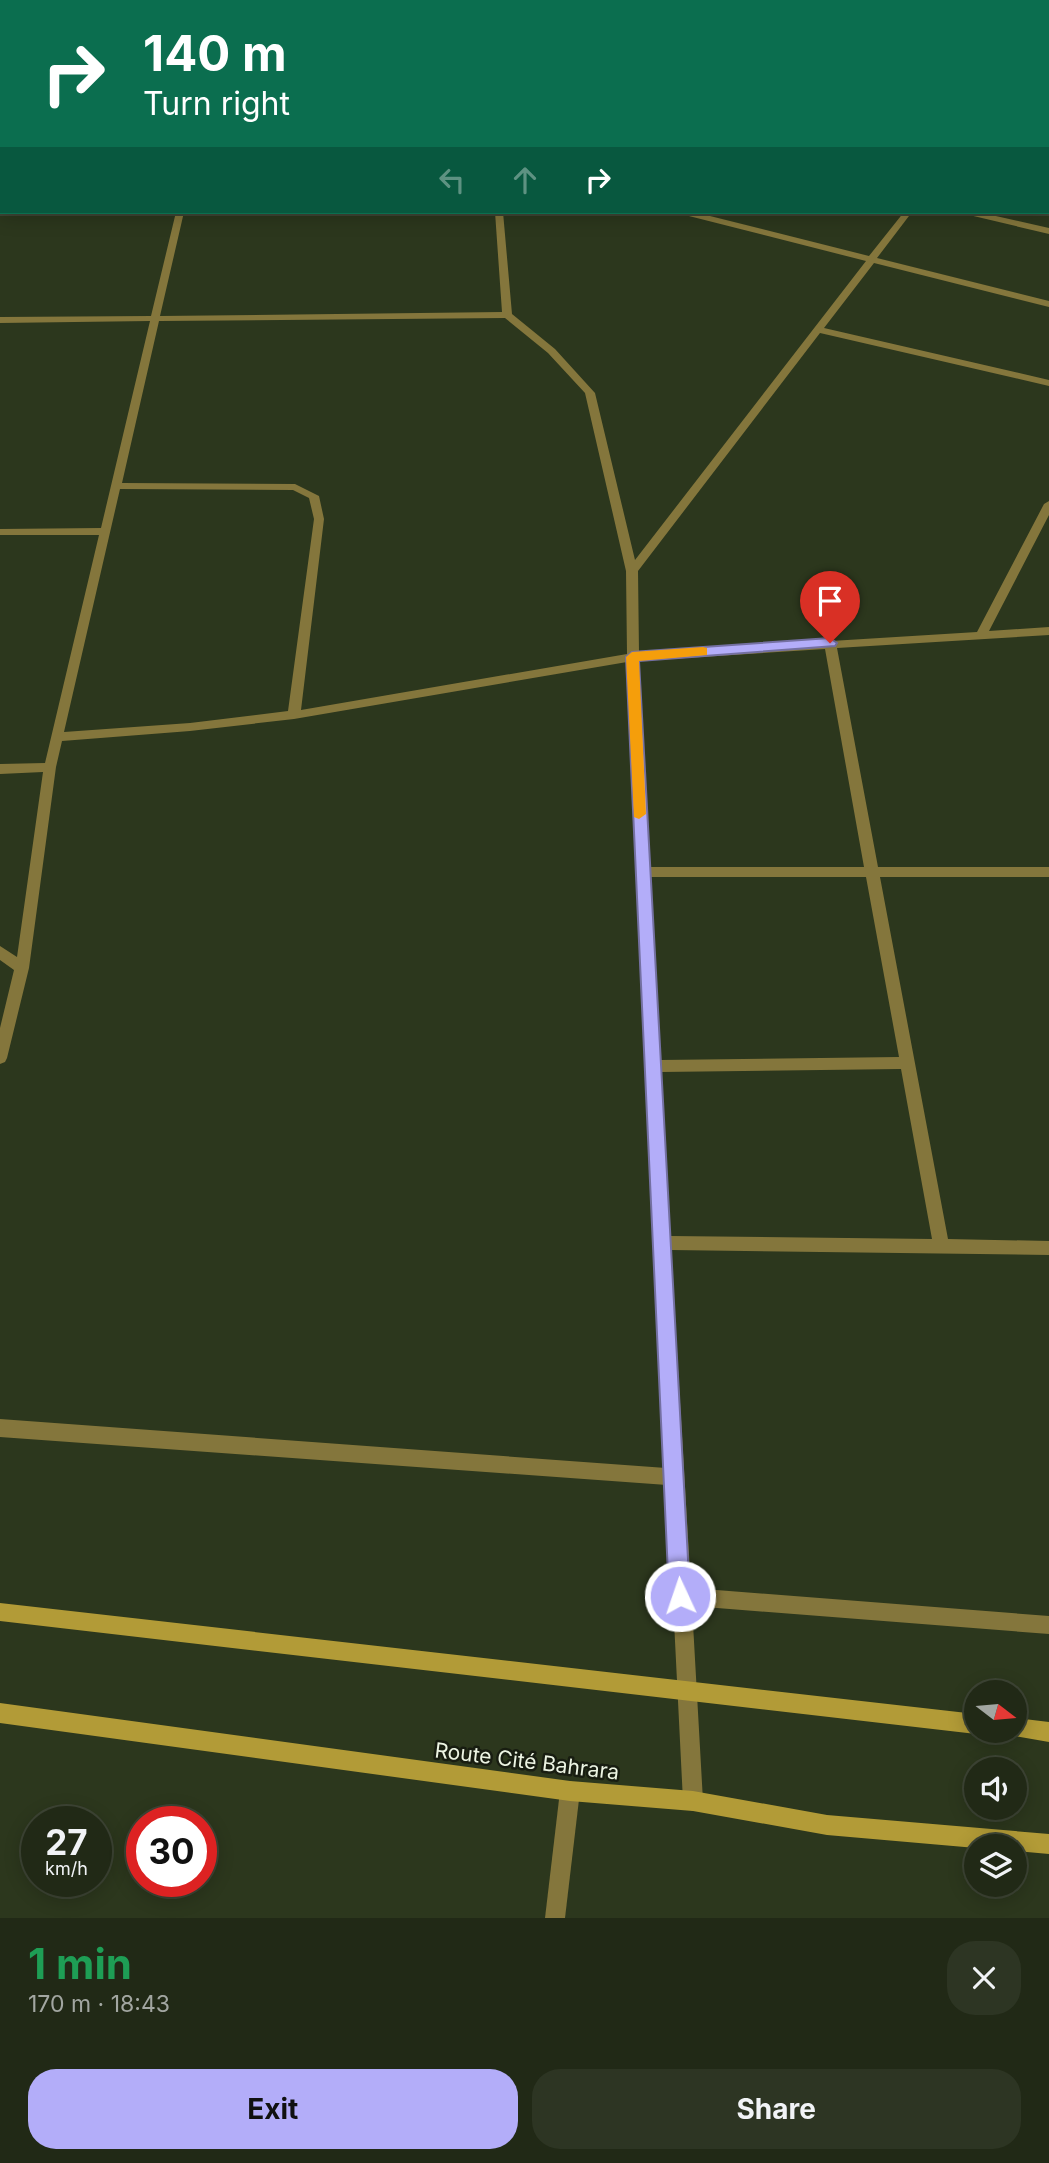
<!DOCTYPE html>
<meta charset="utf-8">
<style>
body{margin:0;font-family:Inter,sans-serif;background:#2d3523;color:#f1f3f6;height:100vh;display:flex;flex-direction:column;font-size:26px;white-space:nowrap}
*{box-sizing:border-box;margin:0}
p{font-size:23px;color:#a2a6a1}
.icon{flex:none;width:38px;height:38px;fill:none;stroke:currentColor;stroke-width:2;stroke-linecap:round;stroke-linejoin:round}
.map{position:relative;height:1918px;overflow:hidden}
.sheet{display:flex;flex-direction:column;background:#212916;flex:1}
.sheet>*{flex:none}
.banner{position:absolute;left:0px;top:0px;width:1050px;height:214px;box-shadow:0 4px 18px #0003,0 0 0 2px #3e4535;background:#0b6e4f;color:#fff;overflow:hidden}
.needle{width:46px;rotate:106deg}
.fabs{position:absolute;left:964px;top:1680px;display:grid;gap:14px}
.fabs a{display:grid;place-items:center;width:63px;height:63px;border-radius:50%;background:#212916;box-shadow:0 4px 18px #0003,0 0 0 2px #3e4535;font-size:35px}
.speed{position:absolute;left:21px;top:1806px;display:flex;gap:14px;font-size:35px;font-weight:700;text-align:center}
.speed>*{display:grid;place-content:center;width:91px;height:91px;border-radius:50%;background:#212916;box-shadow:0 4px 18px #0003,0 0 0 2px #3e4535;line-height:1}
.speed small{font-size:18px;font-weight:400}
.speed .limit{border:10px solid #d22;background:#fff;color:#111}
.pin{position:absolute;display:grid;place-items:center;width:60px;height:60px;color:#fff;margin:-72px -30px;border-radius:50% 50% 50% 0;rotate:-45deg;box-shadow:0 0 7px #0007}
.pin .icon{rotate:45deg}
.me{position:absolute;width:77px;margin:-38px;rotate:357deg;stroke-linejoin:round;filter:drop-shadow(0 0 5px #0008)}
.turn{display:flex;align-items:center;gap:24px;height:147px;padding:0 28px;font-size:32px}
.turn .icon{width:91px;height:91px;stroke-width:2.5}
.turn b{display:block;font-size:49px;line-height:60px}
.lanes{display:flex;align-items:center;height:66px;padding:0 28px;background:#0003;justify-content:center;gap:35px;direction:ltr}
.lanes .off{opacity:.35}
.round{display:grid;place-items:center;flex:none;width:74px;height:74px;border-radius:28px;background:#2d3523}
.overview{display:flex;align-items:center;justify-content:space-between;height:119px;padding:0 28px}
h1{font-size:42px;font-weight:700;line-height:52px;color:#1e9e55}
.action{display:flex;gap:14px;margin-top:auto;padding:14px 28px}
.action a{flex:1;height:80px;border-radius:28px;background:#b3adf9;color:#111;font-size:28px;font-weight:700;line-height:80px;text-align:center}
.action a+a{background:#2d3523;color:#f1f3f6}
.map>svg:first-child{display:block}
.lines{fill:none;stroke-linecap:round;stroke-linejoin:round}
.minor{fill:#84763c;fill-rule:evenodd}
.secondary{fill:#b29b37;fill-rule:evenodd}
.route{fill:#b3adf9;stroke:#7470a2;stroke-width:2}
.slow{fill:#f59e0b}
.labels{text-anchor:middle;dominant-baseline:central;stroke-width:5;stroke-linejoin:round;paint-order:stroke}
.near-street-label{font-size:21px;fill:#ecf4e3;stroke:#181d11}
</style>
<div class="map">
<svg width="1049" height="1918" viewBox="0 0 1049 1918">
<rect width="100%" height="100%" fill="#2c371d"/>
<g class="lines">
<!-- minor -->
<g class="minor">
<path d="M288 0H296L287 2Z"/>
<path d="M500 0H508L499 2Z"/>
<path d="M689 0H697L688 2Z"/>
<path d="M899 0H907L898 2Z"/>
<rect x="0" y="23" width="2" height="4"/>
<rect x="0" y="42" width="2" height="4"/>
<path d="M1049 57V63H1048V57Z"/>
<path d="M0 66H2L0 71Z"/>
<rect x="1048" y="130" width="1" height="4"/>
<rect x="0" y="162" width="2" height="6"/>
<path d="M176 212H184L160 316 502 312 495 212H503L512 314 555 349 595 393 635 560 866 261 681 214 680 212H694L869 256 904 212H912L877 258 1049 301V307L874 263 824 328 1049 380V386L820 333 638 571 639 653 977 632 1044 504 1049 501V515L989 631 1049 627V635L837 648 878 867H1049V877H880L948 1239 1049 1241V1255L671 1250 691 1588 1049 1616V1634L692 1606 703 1801 700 1808 693 1811 686 1808 683 1801 673 1601 671 1596 672 1592 667 1485 0 1437V1419L666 1468 653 1243 627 662 294 719 190 731 62 741 56 767 29 968 7 1058 5 1062 0 1064V1028L14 970 0 960V946L17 957 43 772 0 774V764L45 763 99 535H0V529L101 528 150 321 0 323V317L151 316ZM505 318 548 353 585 393 626 571 627 654 301 710 324 519 319 496 295 484 122 483 159 321ZM120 489 293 490 309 498 314 519 288 711 190 723 64 732ZM825 649 864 867H649L639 661ZM650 877H866L899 1057 660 1060ZM901 1069 932 1239 670 1236 661 1072Z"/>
<path d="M964 212H978L1049 228V234L965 214Z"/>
<path d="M570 1781 577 1784 580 1791 565 1918H545L560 1791 563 1784Z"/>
</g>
<!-- secondary -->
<g class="secondary">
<path d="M0 1603 976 1714V1731H983L976 1734 0 1621Z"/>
<path d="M0 1703 570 1781 693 1791 827 1815 1049 1834V1854L1015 1851V1846L976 1848 827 1835 693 1811 570 1801 0 1723Z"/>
<path d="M1015 1718 1049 1722V1742L1008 1735 1006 1731H1015Z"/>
</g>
</g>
<!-- route -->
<path class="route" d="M830 638 837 643 835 646 639 661 690 1596 687 1603 680 1606 672 1603 669 1596 626 657 632 652Z"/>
<!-- slow -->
<path class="slow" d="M703 647 707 648V655L639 661 646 814 639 819 634 817 626 657 632 652Z"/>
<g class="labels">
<!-- near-street labels -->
<g class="near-street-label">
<text transform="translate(527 1761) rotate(7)">Route Cité Bahrara</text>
</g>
</g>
</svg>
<div class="fabs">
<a><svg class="needle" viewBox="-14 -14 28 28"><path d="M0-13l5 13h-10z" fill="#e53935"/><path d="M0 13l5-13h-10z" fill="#a2a6a1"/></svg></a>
<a><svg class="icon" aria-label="sound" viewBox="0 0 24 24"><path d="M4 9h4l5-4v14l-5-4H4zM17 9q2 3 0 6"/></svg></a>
<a><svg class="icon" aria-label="layers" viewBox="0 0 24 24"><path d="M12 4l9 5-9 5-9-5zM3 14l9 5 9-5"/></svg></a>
</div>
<div class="speed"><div>27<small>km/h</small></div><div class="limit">30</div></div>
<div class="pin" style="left:830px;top:643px;background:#d93025"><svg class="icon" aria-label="arrive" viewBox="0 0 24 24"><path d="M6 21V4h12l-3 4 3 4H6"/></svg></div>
<svg class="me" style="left:680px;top:1596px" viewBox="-20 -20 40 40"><circle r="17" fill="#b3adf9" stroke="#fff" stroke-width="3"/><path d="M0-11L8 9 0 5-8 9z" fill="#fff"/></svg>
<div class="banner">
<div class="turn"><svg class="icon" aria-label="right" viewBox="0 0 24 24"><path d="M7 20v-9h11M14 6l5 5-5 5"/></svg><div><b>140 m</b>Turn right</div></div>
<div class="lanes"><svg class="icon off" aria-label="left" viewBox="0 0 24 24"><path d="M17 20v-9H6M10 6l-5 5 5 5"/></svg><svg class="icon off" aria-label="ahead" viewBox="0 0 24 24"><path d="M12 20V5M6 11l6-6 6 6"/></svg><svg class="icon" aria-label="right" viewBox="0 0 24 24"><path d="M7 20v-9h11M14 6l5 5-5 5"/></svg></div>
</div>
</div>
<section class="sheet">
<div class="overview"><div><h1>1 min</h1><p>170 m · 18:43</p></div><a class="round"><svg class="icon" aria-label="close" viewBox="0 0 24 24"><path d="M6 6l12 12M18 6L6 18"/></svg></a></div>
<div class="action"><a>Exit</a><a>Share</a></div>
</section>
